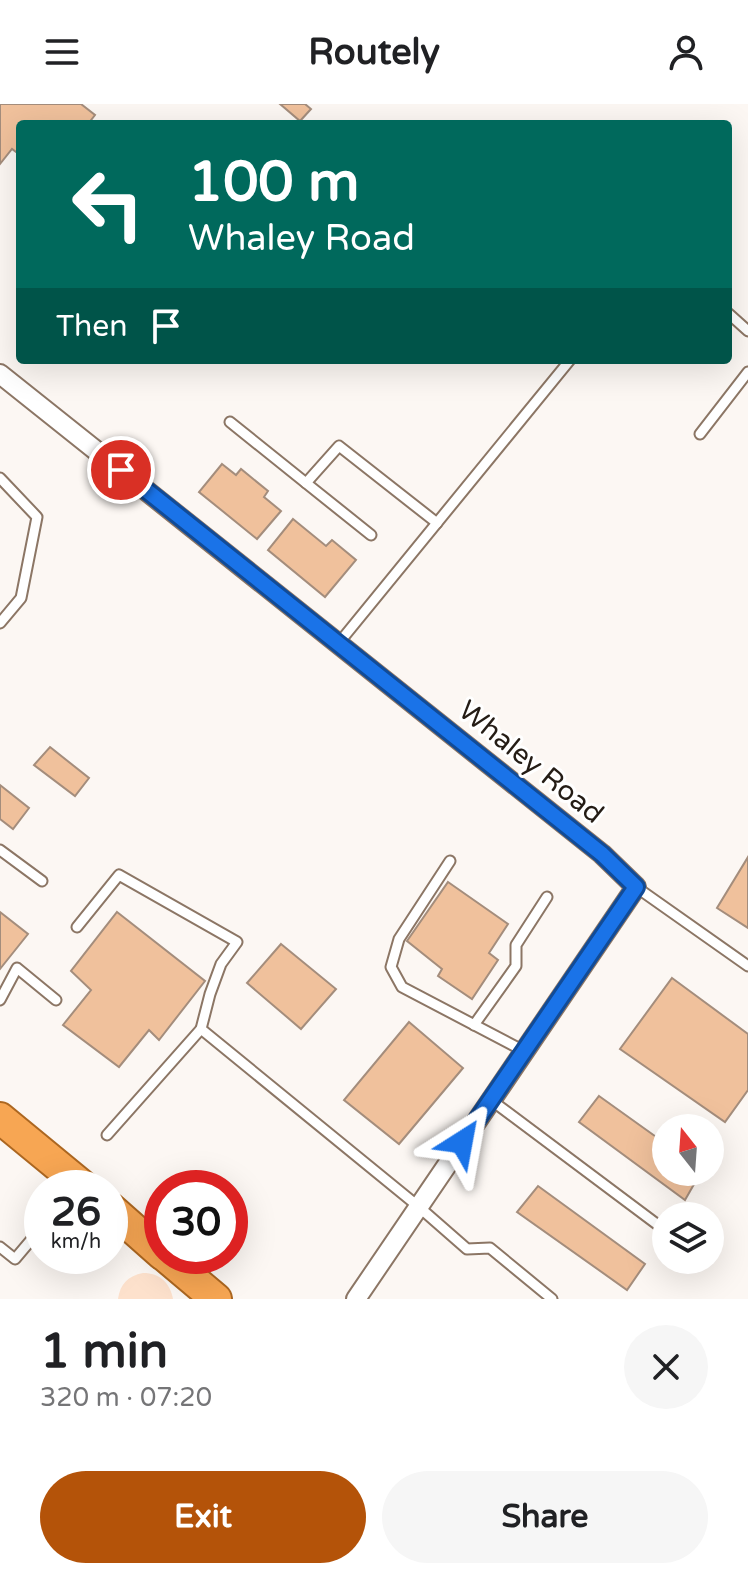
<!DOCTYPE html>
<meta charset="utf-8">
<style>
body{margin:0;font-family:"Varela Round",sans-serif;background:#f6f6f6;color:#202124;height:100vh;display:flex;flex-direction:column;font-size:30px;white-space:nowrap}
*{box-sizing:border-box;margin:0}
p{font-size:26px;color:#757577}
.icon{flex:none;width:44px;height:44px;fill:none;stroke:currentColor;stroke-width:2;stroke-linecap:round;stroke-linejoin:round}
.map{position:relative;height:1195px;overflow:hidden}
.side{display:flex;flex-direction:column;background:#fff;flex:1}
.side>*{flex:none}
.guide{position:absolute;left:16px;top:16px;width:716px;height:244px;border-radius:8px;box-shadow:0 8px 32px #0002;background:#00695c;color:#fff;overflow:hidden}
.needle{width:52px;rotate:343deg}
.tools{position:absolute;left:652px;top:1010px;display:grid;gap:16px}
.tools a{display:grid;place-items:center;width:72px;height:72px;border-radius:50%;background:#fff;box-shadow:0 8px 32px #0002;font-size:40px}
.speed{position:absolute;left:24px;top:1066px;display:flex;gap:16px;font-size:40px;font-weight:700;text-align:center}
.speed>*{display:grid;place-content:center;width:104px;height:104px;border-radius:50%;background:#fff;box-shadow:0 8px 32px #0002;line-height:1}
.speed small{font-size:20px;font-weight:400}
.speed .limit{border:12px solid #d22;background:#fff;color:#111}
.pin{position:absolute;display:grid;place-items:center;width:68px;height:68px;color:#fff;margin:-34px;border:4px solid #fff;border-radius:50%;box-shadow:0 2px 8px #0007}
.me{position:absolute;width:88px;margin:-44px;rotate:34deg;stroke-linejoin:round;filter:drop-shadow(0 0 6px #0008)}
.turn{display:flex;align-items:center;gap:28px;height:168px;padding:0 40px;font-size:36px}
.turn .icon{width:104px;height:104px;stroke-width:2.5}
.turn b{display:block;font-size:56px;line-height:68px}
.then{display:flex;align-items:center;height:76px;padding:0 40px;background:#0003;gap:16px;font-size:30px}
.round{display:grid;place-items:center;flex:none;width:84px;height:84px;border-radius:42px;background:#f6f6f6}
.summary{display:flex;align-items:center;justify-content:space-between;height:136px;padding:0 40px}
h1{font-size:48px;font-weight:700;line-height:60px}
.primary-button{display:flex;gap:16px;margin-top:auto;padding:16px 40px}
.primary-button a{flex:1;height:92px;border-radius:48px;background:#b45309;color:#fff;font-size:32px;font-weight:700;line-height:92px;text-align:center}
.primary-button a+a{background:#f6f6f6;color:#202124}
header{display:flex;justify-content:space-between;align-items:center;height:104px;padding:0 40px;background:#fff;font-size:36px;font-weight:700}
.map>svg:first-child{display:block}
.green{fill:#fde1cc}
.building{fill:#f0c19c;stroke:#a48d7c;stroke-width:2}
.lines{fill:none;stroke-linecap:round;stroke-linejoin:round}
.service-casing{stroke:#8c7665;stroke-width:13}
.minor-casing{stroke:#8c7665;stroke-width:22}
.trunk-casing{stroke:#ac6721;stroke-width:34}
.service{stroke:#fff;stroke-width:9}
.minor{stroke:#fff;stroke-width:18}
.trunk{stroke:#f7a653;stroke-width:30}
.route-casing{stroke:#114b97;stroke-width:20}
.route{stroke:#1a73e8;stroke-width:14}
.labels{text-anchor:middle;dominant-baseline:central;stroke-width:6;stroke-linejoin:round;paint-order:stroke}
.street-label{font-size:28px;fill:#241c15;stroke:#fff}
</style>
<header><svg class="icon" aria-label="menu" viewBox="0 0 24 24"><path d="M4 6h16M4 12h16M4 18h16"/></svg>Routely<svg class="icon" aria-label="person" viewBox="0 0 24 24"><circle cx="12" cy="8" r="4"/><path d="M4 21q1-7 8-7t8 7"/></svg></header>
<div class="map">
<svg width="748" height="1195" viewBox="0 0 748 1195">
<rect width="100%" height="100%" fill="#fcf7f3"/>
<!-- green -->
<path class="green" d="M143 1169C160 1169 170 1179 173 1195H118C120 1180 128 1172 143 1169Z"/>
<!-- building -->
<g class="building">
<path d="M0 0H81L95 11 88 20H20V51L12 45 0 60Z"/>
<path d="M280 0H305L311 5 300 17Z"/>
<path d="M222 360 236 371 241 365 268 387 264 393 281 407 257 435 199 388Z"/>
<path d="M293 415 326 442 332 436 356 456 325 493 268 446Z"/>
<path d="M50 643 89 674 75 692 34 661Z"/>
<path d="M0 681 29 704 13 725 0 715Z"/>
<path d="M748 753V824L717 804Z"/>
<path d="M448 778 508 820 489 849 498 856 472 895 438 872 442 865 407 837Z"/>
<path d="M0 808 28 830 0 865Z"/>
<path d="M117 808 205 877 159 936 149 926 119 963 63 921 91 886 71 867Z"/>
<path d="M281 840 336 885 301 925 247 879Z"/>
<path d="M672 874 748 930V986L725 1018 620 945Z"/>
<path d="M409 918 463 964 399 1040 344 996Z"/>
<path d="M599 992 666 1040V1068H701L685 1096 579 1018Z"/>
<path d="M538 1082 645 1160 627 1186 517 1108Z"/>
</g>
<g class="lines">
<!-- service casing -->
<g class="service-casing">
<g id="service">
<path d="M728 209 748 227"/>
<path d="M230 318 306 379"/>
<path d="M700 330 748 268"/>
<path d="M0 374 37 413 21 494 0 519"/>
<path d="M371 431 306 379 339 342 437 419"/>
<path d="M338 540 570 256"/>
<path d="M0 746 42 777"/>
<path d="M450 757 399 835 391 863 402 883 524 947"/>
<path d="M636 783 748 862"/>
<path d="M77 823 119 771 237 838 221 860 210 890 201 925"/>
<path d="M0 896 17 864 56 896"/>
<path d="M474 921 516 862V841L547 793"/>
<path d="M491 996 666 1127"/>
<path d="M107 1031 201 925 419 1103 467 1145 490 1144 552 1195"/>
<path d="M0 1143 15 1155 42 1123"/>
</g>
</g>
<!-- minor casing -->
<g class="minor-casing">
<path id="minor" d="M0 270 602 750 636 783 356 1195"/>
</g>
<!-- trunk casing -->
<g class="trunk-casing">
<g id="trunk">
<path d="M0 1014 85 1084"/>
<path d="M110 1104 162 1150"/>
<path d="M165 1152 216 1195"/>
</g>
</g>
<!-- service -->
<use href="#service" class="service"/>
<!-- minor -->
<use href="#minor" class="minor"/>
<!-- trunk -->
<use href="#trunk" class="trunk"/>
</g>
<g class="lines">
<!-- route casing -->
<g class="route-casing">
<path id="route" d="M121 366 602 750 636 783 462 1038"/>
</g>
<!-- route -->
<use href="#route" class="route"/>
</g>
<g class="labels">
<!-- street labels -->
<g class="street-label">
<text transform="translate(531 658) rotate(39)">Whaley Road</text>
</g>
</g>
</svg>
<div class="tools">
<a><svg class="needle" viewBox="-14 -14 28 28"><path d="M0-13l5 13h-10z" fill="#e53935"/><path d="M0 13l5-13h-10z" fill="#757577"/></svg></a>
<a><svg class="icon" aria-label="layers" viewBox="0 0 24 24"><path d="M12 4l9 5-9 5-9-5zM3 14l9 5 9-5"/></svg></a>
</div>
<div class="speed"><div>26<small>km/h</small></div><div class="limit">30</div></div>
<div class="pin" style="left:121px;top:366px;background:#d93025"><svg class="icon" aria-label="arrive" viewBox="0 0 24 24"><path d="M6 21V4h12l-3 4 3 4H6"/></svg></div>
<svg class="me" style="left:462px;top:1038px" viewBox="-20 -20 40 40"><path d="M0-17L14 15 0 8-14 15z" fill="#1a73e8" stroke="#fff" stroke-width="4"/></svg>
<div class="guide">
<div class="turn"><svg class="icon" aria-label="left" viewBox="0 0 24 24"><path d="M17 20v-9H6M10 6l-5 5 5 5"/></svg><div><b>100 m</b>Whaley Road</div></div>
<div class="then">Then<svg class="icon" aria-label="arrive" viewBox="0 0 24 24"><path d="M6 21V4h12l-3 4 3 4H6"/></svg></div>
</div>
</div>
<section class="side">
<div class="summary"><div><h1>1 min</h1><p>320 m · 07:20</p></div><a class="round"><svg class="icon" aria-label="close" viewBox="0 0 24 24"><path d="M6 6l12 12M18 6L6 18"/></svg></a></div>
<div class="primary-button"><a>Exit</a><a>Share</a></div>
</section>
